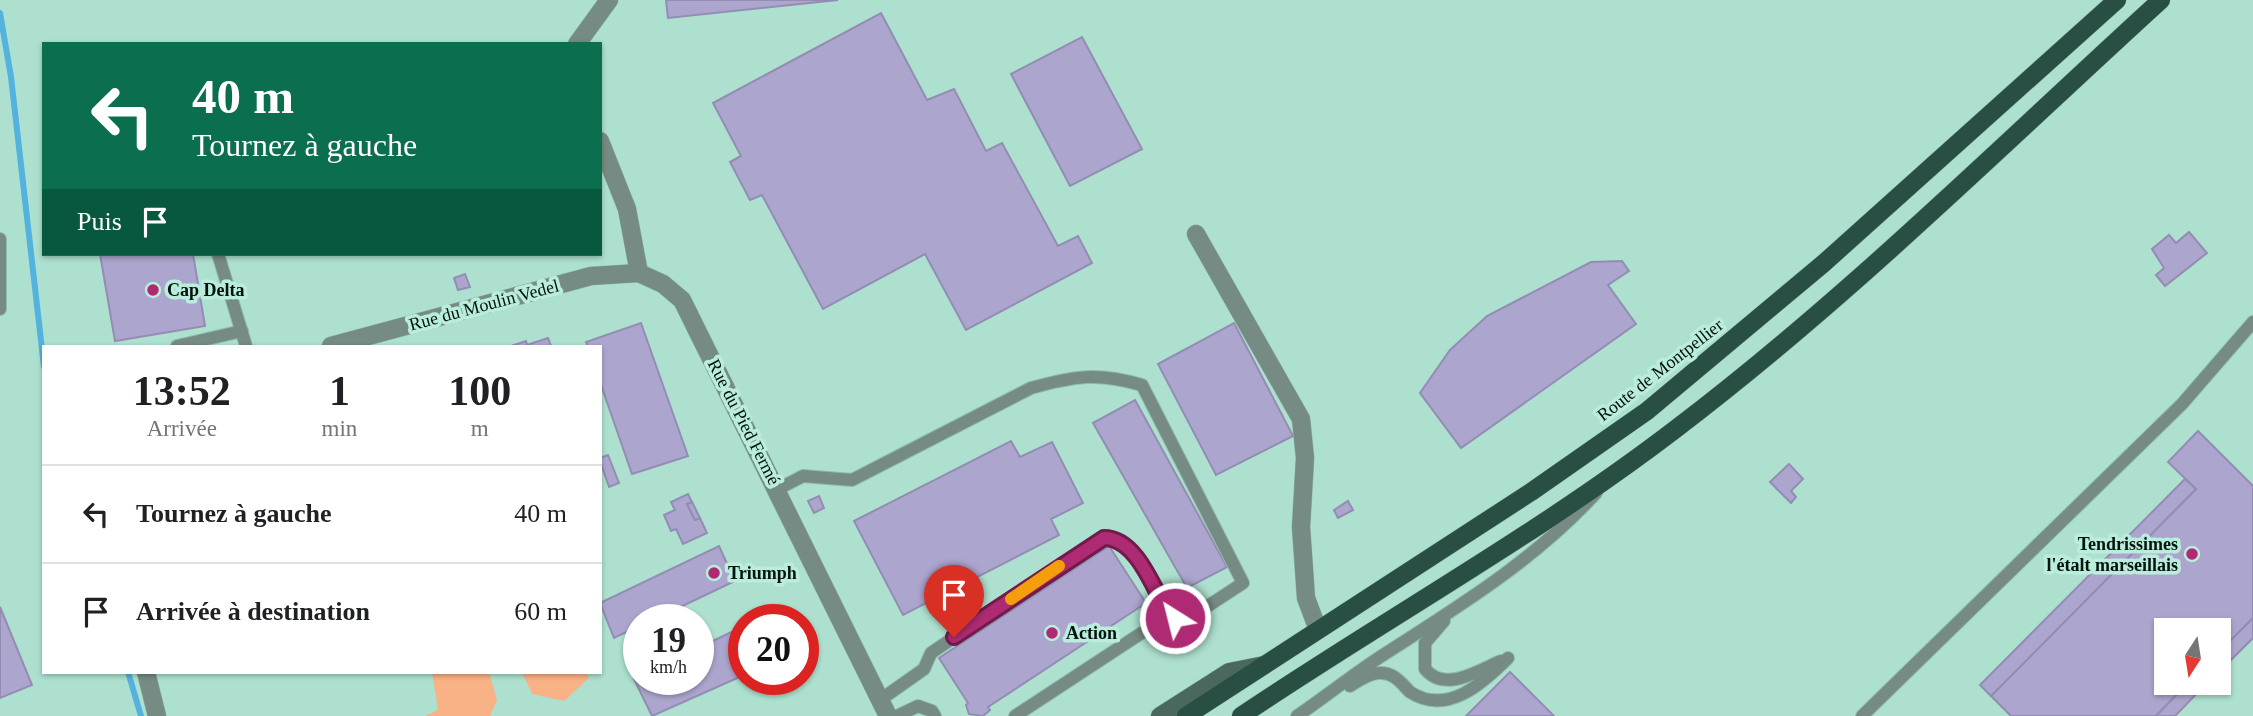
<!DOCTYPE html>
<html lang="fr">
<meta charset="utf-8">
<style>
body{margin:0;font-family:Georgia,serif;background:#f2f2f2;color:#202124;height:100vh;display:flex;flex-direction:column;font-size:26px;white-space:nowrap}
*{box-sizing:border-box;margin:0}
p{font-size:23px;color:#757577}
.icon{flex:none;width:38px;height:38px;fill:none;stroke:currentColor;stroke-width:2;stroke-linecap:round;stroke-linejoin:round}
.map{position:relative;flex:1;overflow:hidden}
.side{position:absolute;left:42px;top:345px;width:560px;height:329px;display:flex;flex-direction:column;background:#fff;border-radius:0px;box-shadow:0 2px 5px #0004}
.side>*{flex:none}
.banner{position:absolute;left:42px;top:42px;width:560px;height:214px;border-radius:0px;box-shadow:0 2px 5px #0004;background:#0b6e4f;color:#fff;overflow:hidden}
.needle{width:46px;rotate:192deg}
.fabs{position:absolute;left:2154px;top:618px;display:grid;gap:14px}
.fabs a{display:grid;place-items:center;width:77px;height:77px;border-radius:0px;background:#fff;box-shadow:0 2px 5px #0004;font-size:35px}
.speed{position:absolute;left:623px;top:604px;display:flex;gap:14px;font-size:35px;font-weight:700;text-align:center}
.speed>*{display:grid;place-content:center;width:91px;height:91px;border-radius:50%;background:#fff;box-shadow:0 2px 5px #0004;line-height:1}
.speed small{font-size:18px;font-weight:400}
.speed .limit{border:10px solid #d22;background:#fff;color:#111}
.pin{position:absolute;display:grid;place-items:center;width:60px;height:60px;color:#fff;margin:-72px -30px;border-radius:50% 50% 50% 0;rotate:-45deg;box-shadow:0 0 7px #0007}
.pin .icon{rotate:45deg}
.me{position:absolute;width:77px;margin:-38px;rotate:324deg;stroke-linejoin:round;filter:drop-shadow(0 0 5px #0008)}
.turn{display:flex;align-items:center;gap:24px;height:147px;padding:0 35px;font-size:32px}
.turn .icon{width:91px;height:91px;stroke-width:2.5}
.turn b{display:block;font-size:49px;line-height:60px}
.then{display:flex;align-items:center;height:66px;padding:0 35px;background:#0003;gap:14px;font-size:26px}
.eta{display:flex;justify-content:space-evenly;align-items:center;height:119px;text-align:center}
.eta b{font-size:42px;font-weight:700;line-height:49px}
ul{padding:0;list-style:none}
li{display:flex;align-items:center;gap:21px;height:98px;padding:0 35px;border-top:2px solid #e0e0e0}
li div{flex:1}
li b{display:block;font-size:26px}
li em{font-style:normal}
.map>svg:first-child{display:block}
.green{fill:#f9b186}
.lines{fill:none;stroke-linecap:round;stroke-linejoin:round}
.stream{stroke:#54b2de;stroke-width:6}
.building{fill:#aca6ce;stroke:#938db4;stroke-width:2}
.lane-casing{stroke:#8ebbab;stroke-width:14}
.street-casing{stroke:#8ebbab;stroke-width:19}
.secondary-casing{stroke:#8ebbab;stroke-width:19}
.primary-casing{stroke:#8ebbab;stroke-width:19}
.lane{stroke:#768b83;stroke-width:12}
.street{stroke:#768b83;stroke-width:18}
.secondary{stroke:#4a685e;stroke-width:18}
.primary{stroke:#294f44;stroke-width:18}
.route-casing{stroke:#711b4b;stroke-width:18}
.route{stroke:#ae2a73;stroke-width:12}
.slow{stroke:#f59e0b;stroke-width:12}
.poi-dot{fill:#ae2a73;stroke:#baeddb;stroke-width:2.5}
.labels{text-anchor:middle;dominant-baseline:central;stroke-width:7;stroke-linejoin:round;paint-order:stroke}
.poi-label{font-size:18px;font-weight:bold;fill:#02130d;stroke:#baeddb;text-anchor:start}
.street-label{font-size:18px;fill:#02130d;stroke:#baeddb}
</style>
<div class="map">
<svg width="2253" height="716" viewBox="0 0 2253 716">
<rect width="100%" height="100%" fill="#ade0ce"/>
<!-- green -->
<g class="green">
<path d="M432 672H489L497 700 490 716H425L438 710Z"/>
<path d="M522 672H586L589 678 564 701 532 694Z"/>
</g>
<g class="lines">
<!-- stream -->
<g class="stream">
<path d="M0 13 11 77 44 367"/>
<path d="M128 672 141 716"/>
</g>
</g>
<!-- building -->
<g class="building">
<path d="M666 0H838L668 18Z"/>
<path d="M881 13 927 100 954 89 986 151 1002 143 1058 246 1078 236 1092 263 966 330 925 254 823 309 762 195 750 200 730 162 741 156 713 103Z"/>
<path d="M1082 37 1142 149 1070 186 1011 74Z"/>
<path d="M2189 232 2207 253 2165 286 2156 275 2164 268 2152 249 2169 235 2176 243Z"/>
<path d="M100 254H193L205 326 115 341Z"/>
<path d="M1622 261 1629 271 1608 285 1636 324 1461 448 1420 393 1450 350 1487 316 1591 262Z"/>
<path d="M465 274 470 287 458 290 454 278Z"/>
<path d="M641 323 688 456 632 474 600 382V346H588L586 342Z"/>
<path d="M1234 323 1293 436 1216 475 1158 364Z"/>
<path d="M548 338 551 346H511L526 341 527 345Z"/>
<path d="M1135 400 1227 567 1187 588 1093 423Z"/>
<path d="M2198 431 2253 486V618L2219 652V630H2166V682H2189L2156 716H2011L1991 696 2196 489 2168 462Z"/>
<path d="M1011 441 1020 457 1052 442 1083 503 1051 519 1059 535 903 615 854 521Z"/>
<path d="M608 455 619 483 609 487 600 461V458Z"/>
<path d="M1789 464 1803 479 1791 491 1796 497 1791 503 1770 482Z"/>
<path d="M2185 479 2196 489 1991 696 1980 685Z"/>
<path d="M688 494 692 502 687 504 695 520 700 518 707 533 683 544 676 529 671 531 664 515 675 510 671 502Z"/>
<path d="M819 496 824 508 814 513 808 501Z"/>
<path d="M1348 501 1353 510 1338 518 1334 510Z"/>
<path d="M692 502 700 518 695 520 687 504Z"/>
<path d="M719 546 735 581 653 620H639V626L614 638 600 603Z"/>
<path d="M1109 546 1146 603 988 707 990 710 983 716 969 714 966 705 968 703 939 658Z"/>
<path d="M0 607 32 685 0 698Z"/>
<path d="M783 607 789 620H757Z"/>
<path d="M2253 618V638L2219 672V652Z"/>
<path d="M744 626V675L652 716 634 679H698V648Z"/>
<path d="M1510 672 1554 716H1466Z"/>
<path d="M2189 682H2208L2175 716H2156Z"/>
</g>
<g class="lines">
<!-- lane casing -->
<g class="lane-casing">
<g id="lane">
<path d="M0 239V309"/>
<path d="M218 254 246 346"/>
<path d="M177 346 242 331"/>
<path d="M778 489 803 476 852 480 1031 388C1075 376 1097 372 1142 385L1243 583 1182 623 1169 615"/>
<path d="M1444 621 1425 643V669C1445 693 1477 671 1501 661"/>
<path d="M1350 686C1358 681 1369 673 1379 673 1394 672 1401 683 1410 692 1447 716 1482 684 1508 658"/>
<path d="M880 700 924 669 931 653 1092 544C1131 523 1153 588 1169 615L1015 716"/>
<path d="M897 716 918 706 932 711 935 716"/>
<path d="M1297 716C1325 697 1351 676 1380 657 1456 608 1534 561 1596 493"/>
<path d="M1862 716 2182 404 2253 322"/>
</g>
</g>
<!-- street casing -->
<g class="street-casing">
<g id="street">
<path d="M577 44 609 0"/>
<path d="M600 141 627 209 639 273 663 284 682 300 888 716"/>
<path d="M1196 234 1301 419 1305 458 1301 527 1306 598 1318 630"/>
<path d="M331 346 591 276 639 273"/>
<path d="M146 672 157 716"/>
</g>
</g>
<!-- secondary casing -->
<g class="secondary-casing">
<path id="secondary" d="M1160 716 1229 672 1264 665"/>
</g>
<!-- primary casing -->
<g class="primary-casing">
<g id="primary">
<path d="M1186 716 1531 492 1647 411 1824 263 2117 0"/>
<path d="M1241 716C1385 619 1539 534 1677 428 1848 298 2002 145 2161 0"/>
</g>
</g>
<!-- lane -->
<use href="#lane" class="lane"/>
<!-- street -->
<use href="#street" class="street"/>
<!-- secondary -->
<use href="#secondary" class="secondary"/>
<!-- primary -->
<use href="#primary" class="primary"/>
</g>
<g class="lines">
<!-- route casing -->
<g class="route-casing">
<path id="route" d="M954 637 1104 538C1137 538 1154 590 1169 615L1175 618"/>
</g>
<!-- route -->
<use href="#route" class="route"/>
<!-- slow -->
<path class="slow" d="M1011 599 1059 566"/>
</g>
<!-- markers -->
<g class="poi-dot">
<circle cx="153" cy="290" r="7"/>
<circle cx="2192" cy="554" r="7"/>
<circle cx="714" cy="573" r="7"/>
<circle cx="1052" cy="633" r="7"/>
</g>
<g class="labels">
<!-- poi labels -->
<g class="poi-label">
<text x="167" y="290">Cap Delta</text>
<text x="2178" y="544" text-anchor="end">Tendrissimes<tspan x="2178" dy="21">l'étalt marseillais</tspan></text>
<text x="728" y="573">Triumph</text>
<text x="1066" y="633">Action</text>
</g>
<!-- street labels -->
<g class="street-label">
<text transform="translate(484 305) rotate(-15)">Rue du Moulin Vedel</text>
<text transform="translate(1660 370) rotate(-38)">Route de Montpellier</text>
<text transform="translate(744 422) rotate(63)">Rue du Pied Fermé</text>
</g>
</g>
</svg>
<div class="fabs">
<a><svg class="needle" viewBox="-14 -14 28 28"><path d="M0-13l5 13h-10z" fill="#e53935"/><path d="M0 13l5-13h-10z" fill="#757577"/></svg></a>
</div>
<div class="speed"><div>19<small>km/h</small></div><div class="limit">20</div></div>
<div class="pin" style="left:954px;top:637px;background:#d93025"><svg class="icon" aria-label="arrive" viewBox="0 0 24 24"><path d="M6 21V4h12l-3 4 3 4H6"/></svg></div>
<svg class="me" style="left:1175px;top:618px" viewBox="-20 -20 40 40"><circle r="17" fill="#ae2a73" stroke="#fff" stroke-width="3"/><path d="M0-11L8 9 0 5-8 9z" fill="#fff"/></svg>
<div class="banner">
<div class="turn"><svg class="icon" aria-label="left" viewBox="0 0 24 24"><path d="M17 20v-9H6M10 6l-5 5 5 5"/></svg><div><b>40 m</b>Tournez à gauche</div></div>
<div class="then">Puis<svg class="icon" aria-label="arrive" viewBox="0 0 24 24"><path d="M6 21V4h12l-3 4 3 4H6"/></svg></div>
</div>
<section class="side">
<div class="eta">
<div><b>13:52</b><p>Arrivée</p></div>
<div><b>1</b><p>min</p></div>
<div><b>100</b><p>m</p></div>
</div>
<ul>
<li><svg class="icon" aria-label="left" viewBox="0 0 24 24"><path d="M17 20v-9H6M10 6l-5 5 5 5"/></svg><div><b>Tournez à gauche</b></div><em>40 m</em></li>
<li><svg class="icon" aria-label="arrive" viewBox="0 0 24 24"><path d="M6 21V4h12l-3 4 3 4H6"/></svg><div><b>Arrivée à destination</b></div><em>60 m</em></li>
</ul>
</section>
</div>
